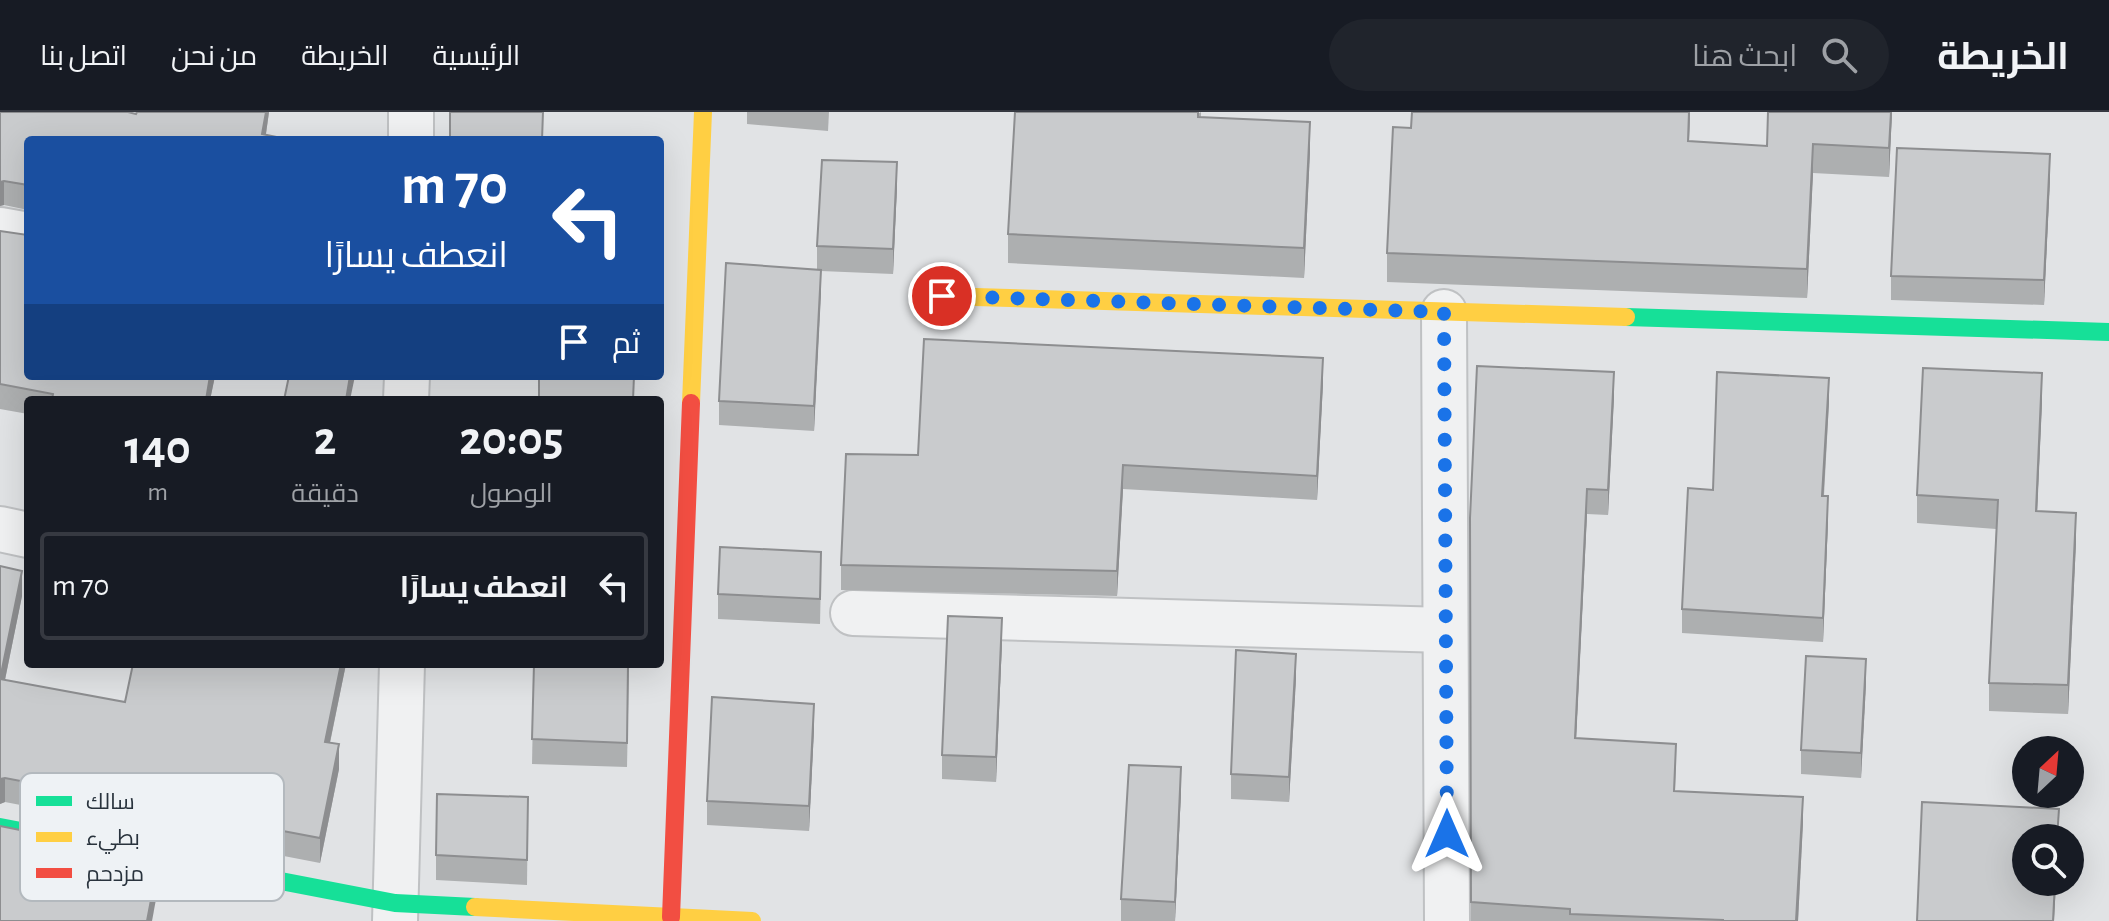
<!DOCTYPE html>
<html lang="ar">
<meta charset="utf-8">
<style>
body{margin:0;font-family:"Alegreya Sans",Cairo,sans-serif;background:#20242c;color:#f1f3f6;direction:rtl;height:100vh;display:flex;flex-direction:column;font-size:30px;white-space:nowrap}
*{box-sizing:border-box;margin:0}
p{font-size:26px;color:#9ea1a6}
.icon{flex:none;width:44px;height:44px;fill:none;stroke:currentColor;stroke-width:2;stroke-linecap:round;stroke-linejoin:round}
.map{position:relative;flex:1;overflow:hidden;direction:ltr}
.drawer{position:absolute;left:24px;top:284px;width:640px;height:272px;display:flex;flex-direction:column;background:#171b24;border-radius:8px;box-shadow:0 8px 32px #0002;direction:rtl}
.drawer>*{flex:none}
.banner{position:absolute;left:24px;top:24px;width:640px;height:244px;border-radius:8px;box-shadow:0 8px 32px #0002;direction:rtl;background:#1a4fa0;color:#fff;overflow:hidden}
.needle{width:52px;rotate:26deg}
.tools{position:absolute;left:2012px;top:624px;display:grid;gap:16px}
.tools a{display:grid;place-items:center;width:72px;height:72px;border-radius:50%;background:#171b24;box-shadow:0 8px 32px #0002;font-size:40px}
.pin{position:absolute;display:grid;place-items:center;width:68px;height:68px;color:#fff;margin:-34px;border:4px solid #fff;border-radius:50%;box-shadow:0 2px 8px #0007}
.me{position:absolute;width:88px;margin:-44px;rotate:0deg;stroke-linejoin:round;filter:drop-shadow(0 0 6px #0008)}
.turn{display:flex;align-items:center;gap:28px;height:168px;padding:0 24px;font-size:36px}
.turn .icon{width:104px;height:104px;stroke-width:2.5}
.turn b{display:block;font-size:56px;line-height:68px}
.then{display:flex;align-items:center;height:76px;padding:0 24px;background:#0003;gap:16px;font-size:30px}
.eta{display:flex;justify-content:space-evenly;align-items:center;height:136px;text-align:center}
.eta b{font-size:48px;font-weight:700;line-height:56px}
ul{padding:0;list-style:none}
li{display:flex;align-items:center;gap:24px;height:108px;margin:0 16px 12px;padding:0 8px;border:4px solid #363941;border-radius:8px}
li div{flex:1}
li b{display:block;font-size:30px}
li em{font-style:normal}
header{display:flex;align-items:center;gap:48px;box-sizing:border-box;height:112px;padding:0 40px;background:#171b24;border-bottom:2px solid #363941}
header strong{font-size:38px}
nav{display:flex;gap:44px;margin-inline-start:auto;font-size:28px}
.search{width:560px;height:72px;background:#20242c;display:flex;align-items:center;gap:20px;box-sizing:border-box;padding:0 28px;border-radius:44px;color:#9ea1a6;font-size:30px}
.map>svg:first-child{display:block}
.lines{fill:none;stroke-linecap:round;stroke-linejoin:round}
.street-casing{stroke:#bfc1c3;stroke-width:48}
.street{stroke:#f0f1f2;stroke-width:44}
.fast{stroke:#16e098;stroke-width:18}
.slow{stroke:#ffcf43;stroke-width:18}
.jam{stroke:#f24e42;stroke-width:18}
.wall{fill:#adafb0}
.shaded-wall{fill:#8d8e90}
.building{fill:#c9cbcd;stroke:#8d8e90;stroke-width:2}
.route{stroke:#1a73e8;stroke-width:14;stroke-dasharray:0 25.2}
.key{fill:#eef2f5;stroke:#b3b9be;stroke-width:2}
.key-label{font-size:22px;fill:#29333d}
</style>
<header>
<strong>الخريطة</strong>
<div class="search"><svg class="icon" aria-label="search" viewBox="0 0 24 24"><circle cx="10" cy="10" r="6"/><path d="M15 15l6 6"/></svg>ابحث هنا</div>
<nav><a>الرئيسية</a><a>الخريطة</a><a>من نحن</a><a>اتصل بنا</a></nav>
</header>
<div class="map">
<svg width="2109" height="809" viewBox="0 0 2109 809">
<rect width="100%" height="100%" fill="#e1e3e5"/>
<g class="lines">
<!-- street casing -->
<g class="street-casing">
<g id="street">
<path d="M411 28V0"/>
<path d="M0 118 28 123"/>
<path d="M1444 200 1447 809"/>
<path d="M406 288 407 264"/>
<path d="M0 417 28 423"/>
<path d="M853 501 1445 518"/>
<path d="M395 809 402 552"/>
</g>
</g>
<!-- street -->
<use href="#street" class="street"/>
<!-- fast -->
<g class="fast">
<path d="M1626 205 2109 220"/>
<path d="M0 715 395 791 475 795"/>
</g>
<!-- slow -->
<g class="slow">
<path d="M942 184 1626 205"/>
<path d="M691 291 703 0"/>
<path d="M475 795 752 809"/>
</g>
<!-- jam -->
<path class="jam" d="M671 805 691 291"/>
</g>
<!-- wall -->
<g class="wall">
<path d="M0 0 136 2 269 0 266 22 28 28V98L4 93 0 94Z"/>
<path d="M747 0H829L828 19 747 12Z"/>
<path d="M1201 0V5L1310 39 1304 166 1008 151V122Z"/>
<path d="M1412 0H1690L1689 29 1767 34 1768 0H1892L1889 65 1813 61 1807 186 1387 170V141L1411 16Z"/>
<path d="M2050 67 2044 193 1891 188V164Z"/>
<path d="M897 75 893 162 821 159 814 319 719 313V289L817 158V134Z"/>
<path d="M0 119 24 123 215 264 210 288H28V302L0 297Z"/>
<path d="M1323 271 1317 388 1123 377 1117 484 841 478V453L918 343Z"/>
<path d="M1614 285 1608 403 1587 402 1576 626 1676 656 1675 679 1803 710 1798 809H1471L1470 406Z"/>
<path d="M1829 290 1824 384 1828 409 1823 530 1682 521V497L1713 378Z"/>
<path d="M2042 290 2037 399 2076 430 2068 602 1989 599V571L1996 417 1917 411V383Z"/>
<path d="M0 454 22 484 5 568 125 590 133 552H346L330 631 339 657 320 751 5 690 0 692Z"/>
<path d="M821 465 820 512 718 507V482Z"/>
<path d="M1002 530 996 670 942 667V643Z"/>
<path d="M534 552H629L627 655 532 652Z"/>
<path d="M1296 566 1289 690 1231 687V662Z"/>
<path d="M1866 571 1861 666 1801 662V638Z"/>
<path d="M814 617 809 719 707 713V689Z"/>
<path d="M1181 680 1175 809H1121V787Z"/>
<path d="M528 685 527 773 436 768V743Z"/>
</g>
<!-- shaded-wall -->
<g class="shaded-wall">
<path d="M266 0H269L265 28 262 22Z"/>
<path d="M1689 0H1690L1688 58V29Z"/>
<path d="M1891 0H1892L1889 65V36Z"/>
<path d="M1310 10V39L1304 166V136Z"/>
<path d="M1813 32V61L1807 186V157Z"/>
<path d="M2050 42V67L2044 193V168Z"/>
<path d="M897 50V75L893 162V137Z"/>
<path d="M4 69V93L0 94V70Z"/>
<path d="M821 158V182L814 319V294Z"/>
<path d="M1323 246V271L1317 388V364Z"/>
<path d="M1614 260V285L1608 403V378Z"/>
<path d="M2042 261V290L2036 427V399Z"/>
<path d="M210 264H215L210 288H206Z"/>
<path d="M350 264H355L350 288H346Z"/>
<path d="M1829 266V290L1822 409V384Z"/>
<path d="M1123 353V377L1117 484V459Z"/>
<path d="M1587 377V402L1575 651V626Z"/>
<path d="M1828 384V409L1823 530V506Z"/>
<path d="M2076 401V430L2068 602V573Z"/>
<path d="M22 459V484L0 592V567Z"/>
<path d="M1002 506V530L996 670V645Z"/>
<path d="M1296 542V566L1289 690V665Z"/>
<path d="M1866 547V571L1861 666V641Z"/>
<path d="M341 552H346L325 654V630Z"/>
<path d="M814 592V617L809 719V694Z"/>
<path d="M339 632V657L320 751V726Z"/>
<path d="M1181 655V680L1175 809V790Z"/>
<path d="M5 666V690L0 692V667Z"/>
<path d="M1803 685V710L1798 809H1796Z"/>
<path d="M159 746V771L152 809H147Z"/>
<path d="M2055 770H2056L2054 809H2053Z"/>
</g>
<!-- building -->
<g class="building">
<path d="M0 0H128L136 2 137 0H266L262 22 291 28H28V73L4 69 0 70Z"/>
<path d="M450 0H543L542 28H450Z"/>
<path d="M1015 0H1198V5L1310 10 1304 136 1008 122Z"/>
<path d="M1412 0H1689L1688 29 1767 34 1768 0H1891L1889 36 1813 32 1807 157 1387 141 1393 15 1411 16Z"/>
<path d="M1897 36 2050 42 2044 168 1891 164Z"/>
<path d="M822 48 897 50 893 137 817 134Z"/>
<path d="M0 119 28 123V264H210L206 288H52L53 282 0 272Z"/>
<path d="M726 151 821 158 814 294 719 289Z"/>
<path d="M924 227 1323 246 1317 364 1123 353 1117 459 841 453 846 342 918 343Z"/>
<path d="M1477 254 1614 260 1608 378 1587 377 1575 626 1676 632 1674 679 1803 685 1796 809H1723V808L1570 802V797L1471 790 1470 406Z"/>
<path d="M1923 256 2042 261 2036 399 2076 401 2068 573 1989 571 1998 388 1917 383Z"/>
<path d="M1717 260 1829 266 1822 384H1828L1823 506 1682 497 1688 376 1713 378Z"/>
<path d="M289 264H350L346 288H284Z"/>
<path d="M539 264H634L633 288H539Z"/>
<path d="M720 435 821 440 820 487 718 482Z"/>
<path d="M0 454 22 459 0 567 125 590 133 552H341L325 630 339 632 320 726 5 666 0 667Z"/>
<path d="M948 504 1002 506 996 645 942 643Z"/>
<path d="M1236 538 1296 542 1289 665 1231 662Z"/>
<path d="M1806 544 1866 547 1861 641 1801 638Z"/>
<path d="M534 552H628L627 631 532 627Z"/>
<path d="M712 585 814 592 809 694 707 689Z"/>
<path d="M1129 653 1181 655 1175 790 1121 787Z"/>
<path d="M437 682 528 685 527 748 436 743Z"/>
<path d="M1922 690 2059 697 2057 726H2026V770H2055L2053 809H1917Z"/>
<path d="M0 714 159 746 147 809H0Z"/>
</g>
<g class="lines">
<!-- route -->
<path class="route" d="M942 184 1444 200 1447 722"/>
</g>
<!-- legend -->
<rect x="20" y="661" width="264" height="128" rx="12" class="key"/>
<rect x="36" y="684" width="36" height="10" fill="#16e098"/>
<rect x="36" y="720" width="36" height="10" fill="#ffcf43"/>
<rect x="36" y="756" width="36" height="10" fill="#f24e42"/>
<g class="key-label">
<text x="86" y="697">سالك</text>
<text x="86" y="733">بطيء</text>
<text x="86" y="769">مزدحم</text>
</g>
</svg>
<div class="tools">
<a><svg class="needle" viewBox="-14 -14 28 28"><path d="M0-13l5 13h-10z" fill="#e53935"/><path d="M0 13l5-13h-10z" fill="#9ea1a6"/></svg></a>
<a><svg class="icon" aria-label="search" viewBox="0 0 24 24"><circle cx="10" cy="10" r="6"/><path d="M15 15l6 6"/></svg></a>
</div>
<div class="pin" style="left:942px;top:184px;background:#d93025"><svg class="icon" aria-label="arrive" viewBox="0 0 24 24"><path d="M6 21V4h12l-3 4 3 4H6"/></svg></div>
<svg class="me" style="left:1447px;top:722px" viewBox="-20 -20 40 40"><path d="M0-17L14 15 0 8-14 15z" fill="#1a73e8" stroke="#fff" stroke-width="4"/></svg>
<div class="banner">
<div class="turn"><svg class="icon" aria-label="left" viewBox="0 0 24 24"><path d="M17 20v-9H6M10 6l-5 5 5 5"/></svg><div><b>70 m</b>انعطف يسارًا</div></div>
<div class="then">ثم<svg class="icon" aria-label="arrive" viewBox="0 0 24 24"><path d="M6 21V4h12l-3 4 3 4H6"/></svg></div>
</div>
<section class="drawer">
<div class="eta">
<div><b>20:05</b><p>الوصول</p></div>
<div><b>2</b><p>دقيقة</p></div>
<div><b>140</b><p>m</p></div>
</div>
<ul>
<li><svg class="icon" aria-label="left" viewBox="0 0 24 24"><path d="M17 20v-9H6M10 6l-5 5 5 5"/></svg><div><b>انعطف يسارًا</b></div><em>70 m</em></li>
</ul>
</section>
</div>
